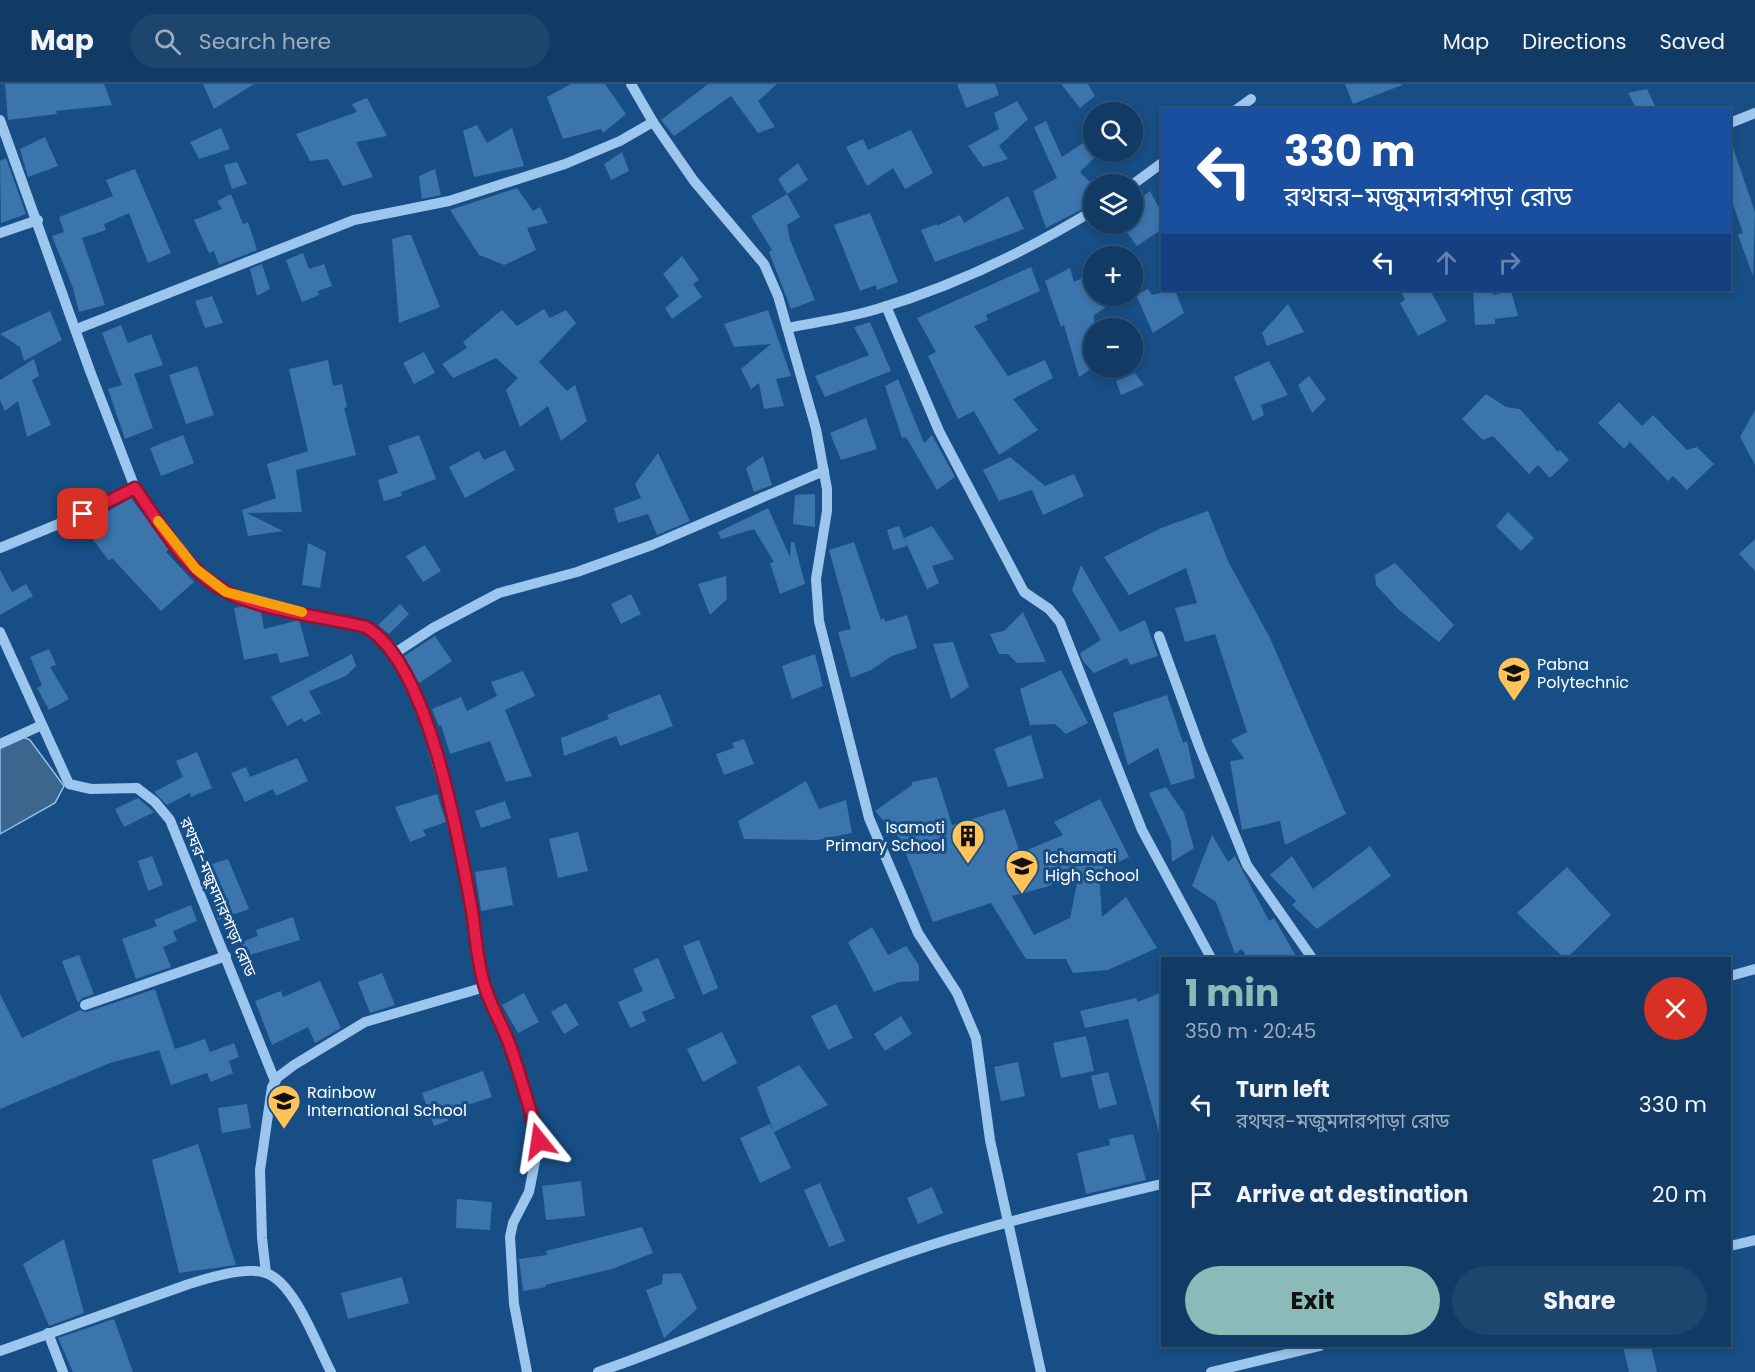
<!DOCTYPE html>
<meta charset="utf-8">
<style>
body{margin:0;font-family:Poppins,"Noto Sans Bengali",sans-serif;background:#1e456d;color:#f1f3f6;height:100vh;display:flex;flex-direction:column;font-size:22px;white-space:nowrap}
*{box-sizing:border-box;margin:0}
p{font-size:20px;color:#9cadbf}
.icon{flex:none;width:33px;height:33px;fill:none;stroke:currentColor;stroke-width:2;stroke-linecap:round;stroke-linejoin:round}
.map{position:relative;flex:1;overflow:hidden}
.panel{position:absolute;left:1161px;top:873px;width:570px;height:390px;display:flex;flex-direction:column;background:#113a64;border-radius:0px;box-shadow:0 3px 9px #0003,0 0 0 2px #305478}
.panel>*{flex:none}
.guide{position:absolute;left:1161px;top:24px;width:570px;height:183px;border-radius:0px;box-shadow:0 3px 9px #0003,0 0 0 2px #305478;background:#1a4fa0;color:#fff;overflow:hidden}
.tools{position:absolute;left:1083px;top:18px;display:grid;gap:12px}
.tools a{display:grid;place-items:center;width:60px;height:60px;border-radius:50%;background:#113a64;box-shadow:0 3px 9px #0003,0 0 0 2px #305478;font-size:30px}
.pin{position:absolute;display:grid;place-items:center;width:51px;height:51px;color:#fff;margin:-26px;border-radius:12px;box-shadow:0 3px 9px #0006}
.me{position:absolute;width:66px;margin:-33px;rotate:345deg;stroke-linejoin:round;filter:drop-shadow(0 0 4px #0008)}
.turn{display:flex;align-items:center;gap:21px;height:126px;padding:0 24px;font-size:27px}
.turn .icon{width:78px;height:78px;stroke-width:2.5}
.turn b{display:block;font-size:42px;line-height:51px}
.lanes{display:flex;align-items:center;height:57px;padding:0 24px;background:#0003;justify-content:center;gap:30px;direction:ltr}
.lanes .off{opacity:.35}
.round{display:grid;place-items:center;flex:none;width:63px;height:63px;border-radius:32px;background:#1e456d}
.summary{display:flex;align-items:center;justify-content:space-between;height:102px;padding:0 24px}
h1{font-size:36px;font-weight:700;line-height:45px;color:#8bbbb9}
.primary-button{display:flex;gap:12px;margin-top:auto;padding:12px 24px}
.primary-button a{flex:1;height:69px;border-radius:36px;background:#8bbbb9;color:#111;font-size:24px;font-weight:700;line-height:69px;text-align:center}
.primary-button a+a{background:#1e456d;color:#f1f3f6}
ul{padding:0;list-style:none}
li{display:flex;align-items:center;gap:18px;height:90px;padding:0 24px}
li div{flex:1}
li b{display:block;font-size:22px}
li em{font-style:normal}
header{display:flex;align-items:center;gap:36px;box-sizing:border-box;height:84px;padding:0 30px;background:#113a64;border-bottom:2px solid #305478}
header strong{font-size:28px}
nav{display:flex;gap:33px;margin-inline-start:auto;font-size:21px}
.search{width:420px;height:54px;background:#1e456d;display:flex;align-items:center;gap:15px;box-sizing:border-box;padding:0 21px;border-radius:33px;color:#9cadbf;font-size:22px}
.map>svg:first-child{display:block}
.water{fill:#3d668e;stroke:#8ec2f0;stroke-width:1.5}
.building{fill:#3b75ac;fill-rule:evenodd}
.lines{fill:none;stroke-linecap:round;stroke-linejoin:round}
.minor{stroke:#9cc6ed;stroke-width:10}
.route-casing{stroke:#92132f;stroke-width:15}
.route{stroke:#e11d48;stroke-width:10}
.slow{stroke:#f59e0b;stroke-width:10}
.labels{text-anchor:middle;dominant-baseline:central;stroke-width:6;stroke-linejoin:round;paint-order:stroke}
.poi-label{font-size:16px;fill:#fff;stroke:#174e85;text-anchor:start}
.street-label{font-size:16px;fill:#fff;stroke:#174e85}
</style>
<header>
<strong>Map</strong>
<div class="search"><svg class="icon" aria-label="search" viewBox="0 0 24 24"><circle cx="10" cy="10" r="6"/><path d="M15 15l6 6"/></svg>Search here</div>
<nav><a>Map</a><a>Directions</a><a>Saved</a></nav>
</header>
<div class="map">
<svg width="1755" height="1288" viewBox="0 0 1755 1288">
<rect width="100%" height="100%" fill="#174e85"/>
<!-- water -->
<path class="water" d="M21 652 30 656 64 702 55 719 0 750V661Z"/>
<!-- building -->
<g class="building">
<path d="M5 0H104L112 21 56 27 57 30 8 36Z"/>
<path d="M203 0H254L214 25Z"/>
<path d="M571 0H605L626 30 603 49 601 45 563 55 547 13Z"/>
<path d="M708 0H777L758 17 775 43 758 49 731 12 674 52 661 36Z"/>
<path d="M957 0H995L999 11 966 24Z"/>
<path d="M1061 0H1088L1095 12 1080 24Z"/>
<path d="M1345 0H1402V1L1353 20Z"/>
<path d="M1647 5 1657 26H1637L1628 9Z"/>
<path d="M367 14 387 52 356 58 373 93 343 102 328 75 310 77 296 50 357 28 352 20Z"/>
<path d="M1017 17 1028 35 999 62 1008 75 983 83 968 62 999 45 994 29Z"/>
<path d="M1046 37 1062 73 1089 55 1094 68 1098 70 1080 88 1094 102V119L1046 144 1033 107 1057 94 1034 43Z"/>
<path d="M477 41 487 59 512 44 524 82 474 93 463 47Z"/>
<path d="M221 44 230 65 199 75 190 58Z"/>
<path d="M911 46 933 89 905 105 893 84 867 102 846 63 863 55 868 66Z"/>
<path d="M45 53 58 82 28 93 20 65Z"/>
<path d="M1732 61 1755 128 1753 192 1738 151 1743 149 1730 112V62Z"/>
<path d="M622 68 629 87 611 96 604 80Z"/>
<path d="M6 74 26 130 1 139 0 77Z"/>
<path d="M237 78 247 100 232 105 224 81Z"/>
<path d="M798 79 808 96 787 110 778 95Z"/>
<path d="M135 85 171 169 148 179 129 129 104 140 106 146 82 154 105 221 79 228 73 204 52 152 64 148 59 133 113 112 106 96Z"/>
<path d="M435 85 441 111 422 115 419 92Z"/>
<path d="M517 104 533 127 540 123 548 139 527 144 536 166 504 181 479 171 450 126Z"/>
<path d="M1150 107 1162 129V145L1137 162 1121 140H1132V121Z"/>
<path d="M231 110 243 140 248 138 257 166 219 181 214 167 209 169 194 136 222 125 217 117Z"/>
<path d="M787 110 800 133 787 141 790 156 815 216 791 225 769 168 772 166 751 132Z"/>
<path d="M1008 112 1024 145 935 178 921 146 937 140V142L960 131 964 139Z"/>
<path d="M870 129 898 198 877 206 876 201 860 207 834 141Z"/>
<path d="M406 151H411L440 223 399 239 392 155Z"/>
<path d="M303 169 309 185 324 180 332 202 318 207 319 211 302 218 286 176Z"/>
<path d="M682 172 699 196 693 200 702 213 672 235 665 224 679 212 663 190Z"/>
<path d="M262 180 270 205 257 212 250 185Z"/>
<path d="M1031 183 1040 207 986 231 988 236 974 242 1008 292 1045 276 1053 294 1013 315 1038 346 999 371 974 327 958 335 928 272 936 268 917 234Z"/>
<path d="M1070 184 1074 198 1094 189V212H1123L1094 231V283L1079 293 1064 241 1061 243 1045 197Z"/>
<path d="M1148 205 1152 211 1175 206 1184 229 1153 249 1136 211Z"/>
<path d="M1400 206H1430L1447 237 1418 252 1400 219 1405 216Z"/>
<path d="M1473 206H1493V211L1511 206 1518 232 1495 235V240L1475 241Z"/>
<path d="M212 212 223 239 205 244 195 217Z"/>
<path d="M1288 220 1304 248 1267 262 1262 249Z"/>
<path d="M544 225 550 234 566 226 576 239 539 278 567 307 575 301 587 337 561 357 548 322 520 343 506 306 518 294 496 274 453 294 442 280 467 264 463 258 502 226 517 242Z"/>
<path d="M768 226 791 292 776 295 784 322 764 325 759 299 751 305 741 285 771 260 734 263 724 240Z"/>
<path d="M50 227 62 256 24 277 20 263 0 250Z"/>
<path d="M870 238 891 287 825 313 815 292 869 271 854 243Z"/>
<path d="M121 241 128 259 151 250 163 281 134 290 153 344 125 355 108 305 122 301 102 249Z"/>
<path d="M424 268 435 289 414 300 403 279Z"/>
<path d="M34 275 39 292 32 296 51 341 27 353 18 317 5 327 0 316V296Z"/>
<path d="M328 276 333 302 342 300 347 323 344 324 356 371 296 386 302 428 247 429 283 447 248 452 242 426 276 414 267 380 308 367 289 285Z"/>
<path d="M1269 277 1288 311 1261 321 1264 331 1253 337 1234 293Z"/>
<path d="M197 282 214 331 186 340 169 291Z"/>
<path d="M1135 289 1144 301 1121 311 1116 297Z"/>
<path d="M1309 292 1326 315 1312 329 1298 301Z"/>
<path d="M898 295 924 359 932 351 955 393 937 406 906 353 902 354 885 302Z"/>
<path d="M1486 310 1506 323 1520 325 1558 368 1560 366 1569 376 1550 394 1538 381 1529 390 1493 352 1483 356 1462 335Z"/>
<path d="M1619 318 1642 342 1653 331 1687 366 1697 363 1714 380 1687 406 1673 392 1668 397 1630 358 1624 365 1598 339Z"/>
<path d="M1755 326V381L1740 353Z"/>
<path d="M866 334 877 365 841 376 830 349Z"/>
<path d="M183 351 194 379 161 392 150 364Z"/>
<path d="M419 351 436 395 401 408 402 412 384 417 378 396 398 389 388 362Z"/>
<path d="M505 366 515 386 465 414 449 383 479 367 484 376Z"/>
<path d="M658 369 690 437 657 451 648 430 618 439 614 424 641 414 635 400Z"/>
<path d="M763 372 772 401 754 408 746 384Z"/>
<path d="M1010 373 1045 402 1074 390 1084 412 1043 431 1032 406 999 417 983 386Z"/>
<path d="M815 410V443L793 440 795 411Z"/>
<path d="M131 414 169 465 166 468 194 498 161 527 112 474 109 477 83 442Z"/>
<path d="M768 424 790 473 791 458H794L805 500 780 510 770 479 774 478 754 445 721 455 718 448Z"/>
<path d="M1208 427 1229 479 1270 554 1346 730 1285 761 1280 737 1242 746 1230 677 1244 675 1231 656 1247 648 1215 550 1185 558 1175 524 1197 519 1186 484 1129 511 1104 473 1161 444Z"/>
<path d="M1508 428 1534 454 1521 467 1496 442Z"/>
<path d="M899 442 907 462 893 466 887 446Z"/>
<path d="M932 442 954 475 932 482 939 499 927 505 904 454Z"/>
<path d="M1755 455V487L1739 470Z"/>
<path d="M854 458 881 536 884 534 885 538 907 531 917 564 892 572 871 586 851 594 838 548 851 545 829 466Z"/>
<path d="M308 459 326 468 320 504 302 501Z"/>
<path d="M425 461 441 487 423 498 406 472Z"/>
<path d="M1395 479 1454 541 1439 558 1399 526 1376 501 1375 491Z"/>
<path d="M1081 481 1120 548 1145 536 1158 572 1130 581 1127 574 1094 589 1083 577 1080 569 1101 556 1072 506Z"/>
<path d="M0 486 12 508 26 500 33 512 0 531Z"/>
<path d="M726 492 727 515 710 531 698 500Z"/>
<path d="M631 510 641 530 621 540 611 520Z"/>
<path d="M400 520 409 530 389 550 378 541Z"/>
<path d="M245 522 261 527 264 545 299 536 309 572 280 579 277 569 244 576 234 524Z"/>
<path d="M1023 528 1046 578 1017 579 1008 570H999L990 550 1004 547Z"/>
<path d="M435 552 452 577 419 599 404 572Z"/>
<path d="M953 558 969 603 951 615 933 560Z"/>
<path d="M49 565 56 581 50 583 69 615 49 626 37 604 42 601 30 573Z"/>
<path d="M352 570 356 582 346 592 309 607 321 629 304 638 302 634 287 642 271 613Z"/>
<path d="M815 570 823 602 792 615 782 582Z"/>
<path d="M1061 586 1088 639 1066 650 1055 640 1030 641 1020 605Z"/>
<path d="M523 587 535 612 505 626 532 692 506 698 490 657 450 670 441 641 439 642 432 625 461 613 467 627 497 612 491 598Z"/>
<path d="M660 610 673 642 620 662 616 652 564 672 561 654 609 635 607 631Z"/>
<path d="M1167 611 1183 659 1187 657 1195 694 1171 701 1158 664 1128 681 1113 629Z"/>
<path d="M1031 651 1044 694 1008 703 994 665Z"/>
<path d="M744 655 754 680 724 691 716 670 734 664 732 659Z"/>
<path d="M197 668 212 704 191 713 190 709 167 721 154 708 183 693 176 677Z"/>
<path d="M297 674 308 697 276 712 273 705 245 718 231 689 246 683 250 693Z"/>
<path d="M937 693 952 741 1005 725 1020 769 1063 751 1054 738 1100 715 1129 773 1099 787 1102 833 1126 813 1157 864 1108 886 1073 889 1066 875H1026L991 819 933 838 900 755 875 727 912 701V698ZM1079 789 1070 834 1034 851 1012 812 1046 803Z"/>
<path d="M806 697 819 725 846 716 852 749 817 756 744 755 738 737Z"/>
<path d="M1166 703 1184 729 1194 764 1172 778 1171 757 1149 709Z"/>
<path d="M437 710 446 738 423 746 426 752 410 758 395 723Z"/>
<path d="M138 714 154 728 124 743 115 725Z"/>
<path d="M505 717 511 734 481 744 475 727Z"/>
<path d="M578 748 588 787 558 794 549 755Z"/>
<path d="M1212 751 1228 778 1235 772 1269 837 1274 834 1297 874H1247L1242 865 1235 870 1216 818 1192 802Z"/>
<path d="M1370 762 1391 792 1317 845 1292 821 1296 817 1270 791 1292 772 1313 805Z"/>
<path d="M152 772 163 801 148 807 138 777Z"/>
<path d="M228 775 249 825 218 836 212 819 225 814 212 780Z"/>
<path d="M506 783 513 821 481 827 475 788Z"/>
<path d="M1567 783 1611 831 1567 874H1564L1517 829Z"/>
<path d="M191 821 197 837 173 847 177 857 163 863 171 883 136 895 122 855 157 842 154 836Z"/>
<path d="M293 833 300 856 246 872 241 858 258 852 256 846Z"/>
<path d="M872 843 888 871 906 862 919 881V897L899 898 874 908 848 858Z"/>
<path d="M699 856 718 904 703 911 683 862Z"/>
<path d="M79 871 94 910 82 914 78 919 62 877Z"/>
<path d="M658 874 675 914 642 928 646 937 630 944 618 918 643 907 633 885Z"/>
<path d="M382 889 395 921 370 929 358 898Z"/>
<path d="M320 897 341 944 315 959 308 943 272 961 255 917 281 907 283 913Z"/>
<path d="M155 905 175 965 205 955 210 968 234 959 239 973 229 977 233 989 211 998 207 989 171 1001 159 966 110 979 0 1025V910L22 954 80 926 87 928Z"/>
<path d="M1162 908V1049H1159L1128 935 1085 944 1080 927 1136 914 1138 918Z"/>
<path d="M524 909 539 938 518 949 502 921Z"/>
<path d="M566 919 579 941 564 950 551 928Z"/>
<path d="M836 920 853 954 828 966 811 932Z"/>
<path d="M901 932 912 950 885 967 874 950Z"/>
<path d="M722 948 737 979 703 998 687 965Z"/>
<path d="M1086 952 1094 987 1061 994 1053 959Z"/>
<path d="M1018 978 1025 1012 1001 1017 994 983Z"/>
<path d="M799 981 828 1021 774 1048 757 1003Z"/>
<path d="M483 987 492 1013 450 1027 448 1037 434 1042 422 1009Z"/>
<path d="M1108 988 1117 1020 1099 1025 1091 992Z"/>
<path d="M247 1020 251 1044 222 1049 218 1024Z"/>
<path d="M770 1040 791 1084 760 1099 740 1054Z"/>
<path d="M1133 1050 1146 1096 1086 1110 1077 1069 1110 1061 1109 1055Z"/>
<path d="M198 1060 236 1181 179 1189 152 1076Z"/>
<path d="M581 1097 585 1132 546 1136 542 1102Z"/>
<path d="M820 1099 845 1157 829 1163 804 1106Z"/>
<path d="M932 1103 943 1129 918 1140 907 1114Z"/>
<path d="M457 1115 492 1118 490 1146 456 1144Z"/>
<path d="M642 1143 653 1169 612 1185 545 1201 546 1203 523 1207 519 1175 547 1171 546 1167Z"/>
<path d="M64 1155 84 1229 49 1242 23 1180Z"/>
<path d="M681 1189 697 1225 664 1254 646 1206 662 1200 663 1190Z"/>
<path d="M402 1193 409 1219 348 1235 341 1209Z"/>
<path d="M114 1235 133 1288H73L58 1254Z"/>
<path d="M1623 1262H1651L1657 1288H1629Z"/>
</g>
<g class="lines">
<!-- minor -->
<g class="minor">
<path d="M631 0 653 38 694 97 764 180 778 212 816 345 827 405V427L816 495 819 537 869 734 918 849 957 909 976 954 990 1056 1041 1288"/>
<path d="M1236 26 1251 15"/>
<path d="M0 36 90 287 135 404 161 441 197 485 226 508 261 519 366 543 380 551 395 569 424 633 461 764 485 903 509 960 539 1057 529 1108 513 1139 510 1153 514 1220 527 1288"/>
<path d="M1730 39 1755 29"/>
<path d="M1132 101 1162 79"/>
<path d="M0 149 38 136"/>
<path d="M886 222 939 347 1024 508 1049 525 1060 538 1142 746 1211 874"/>
<path d="M787 244C817 238 848 234 877 225 954 202 1025 168 1094 126"/>
<path d="M77 245 354 136 449 117 565 80 620 57 653 38"/>
<path d="M0 464 83 430 135 404"/>
<path d="M0 548 69 700 91 705 137 704 155 718 170 736 275 997"/>
<path d="M1159 552 1199 662 1247 781 1312 874"/>
<path d="M395 569 433 544 499 509 577 488 652 461 824 387"/>
<path d="M0 660 42 641"/>
<path d="M1730 892 1755 885"/>
<path d="M85 921 226 872"/>
<path d="M1730 1162 1755 1156"/>
<path d="M266 1189 262 1154 260 1086 272 1003 278 993 294 981 365 938 485 903"/>
<path d="M48 1249 63 1288"/>
<path d="M0 1267 189 1200C208 1194 246 1182 266 1189 295 1199 317 1262 331 1288"/>
<path d="M598 1288C689 1257 776 1217 865 1184 963 1147 1061 1124 1162 1100"/>
<path d="M1211 1288 1320 1262"/>
</g>
</g>
<g class="lines">
<!-- route casing -->
<g class="route-casing">
<path id="route" d="M83 430 135 404C160 440 186 487 225 507 259 526 326 533 366 543 429 580 459 757 472 827 476 852 477 879 485 903 491 923 503 942 510 962 521 993 530 1025 539 1057"/>
</g>
<!-- route -->
<use href="#route" class="route"/>
<!-- slow -->
<path class="slow" d="M158 437 196 485 226 508 302 528"/>
</g>
<!-- icons -->
<defs>
<g id="university-pin" transform="scale(1.725)"><path d="M0 17L-7.5 6A9.5 9.5 0 1 1 7.5 6Z" fill="#ffc358" stroke="#174e85"/><path d="M0-5L7-2L0 1L-7-2ZM-4 1L0 2.5L4 1V4Q0 6-4 4Z" fill="#111"/></g>
<g id="building-pin" transform="scale(1.725)"><path d="M0 17L-7.5 6A9.5 9.5 0 1 1 7.5 6Z" fill="#ffc358" stroke="#174e85"/><path d="M-4-6H4V6H1V3H-1V6H-4ZM-2.5-4.3h1.7v1.8h-1.7ZM.8-4.3h1.7v1.8H.8ZM-2.5-1h1.7V.8h-1.7ZM.8-1h1.7V.8H.8Z" fill="#111"/></g>
<g id="school-pin" transform="scale(1.725)"><path d="M0 17L-7.5 6A9.5 9.5 0 1 1 7.5 6Z" fill="#ffc358" stroke="#174e85"/><path d="M0-5L7-2L0 1L-7-2ZM-4 1L0 2.5L4 1V4Q0 6-4 4Z" fill="#111"/></g>
</defs>
<g fill-rule="evenodd">
<use href="#university-pin" x="1514" y="589"/>
<use href="#building-pin" x="968" y="752"/>
<use href="#school-pin" x="1022" y="782"/>
<use href="#school-pin" x="284" y="1017"/>
</g>
<g class="labels">
<!-- poi labels -->
<g class="poi-label">
<text x="1537" y="580">Pabna<tspan x="1537" dy="18">Polytechnic</tspan></text>
<text x="945" y="743" text-anchor="end">Isamoti<tspan x="945" dy="18">Primary School</tspan></text>
<text x="1045" y="773">Ichamati<tspan x="1045" dy="18">High School</tspan></text>
<text x="307" y="1008">Rainbow<tspan x="307" dy="18">International School</tspan></text>
</g>
<!-- street labels -->
<g class="street-label">
<text transform="translate(218 813) rotate(67)">রথঘর-মজুমদারপাড়া রোড</text>
</g>
</g>
</svg>
<div class="tools">
<a><svg class="icon" aria-label="search" viewBox="0 0 24 24"><circle cx="10" cy="10" r="6"/><path d="M15 15l6 6"/></svg></a>
<a><svg class="icon" aria-label="layers" viewBox="0 0 24 24"><path d="M12 4l9 5-9 5-9-5zM3 14l9 5 9-5"/></svg></a>
<a>+</a>
<a>−</a>
</div>
<div class="pin" style="left:83px;top:430px;background:#d93025"><svg class="icon" aria-label="arrive" viewBox="0 0 24 24"><path d="M6 21V4h12l-3 4 3 4H6"/></svg></div>
<svg class="me" style="left:539px;top:1057px" viewBox="-20 -20 40 40"><path d="M0-17L14 15 0 8-14 15z" fill="#e11d48" stroke="#fff" stroke-width="4"/></svg>
<div class="guide">
<div class="turn"><svg class="icon" aria-label="left" viewBox="0 0 24 24"><path d="M17 20v-9H6M10 6l-5 5 5 5"/></svg><div><b>330 m</b>রথঘর-মজুমদারপাড়া রোড</div></div>
<div class="lanes"><svg class="icon" aria-label="left" viewBox="0 0 24 24"><path d="M17 20v-9H6M10 6l-5 5 5 5"/></svg><svg class="icon off" aria-label="ahead" viewBox="0 0 24 24"><path d="M12 20V5M6 11l6-6 6 6"/></svg><svg class="icon off" aria-label="right" viewBox="0 0 24 24"><path d="M7 20v-9h11M14 6l5 5-5 5"/></svg></div>
</div>
<section class="panel">
<div class="summary"><div><h1>1 min</h1><p>350 m · 20:45</p></div><a class="round" style="background:#d93025;color:#fff"><svg class="icon" aria-label="close" viewBox="0 0 24 24"><path d="M6 6l12 12M18 6L6 18"/></svg></a></div>
<ul>
<li><svg class="icon" aria-label="left" viewBox="0 0 24 24"><path d="M17 20v-9H6M10 6l-5 5 5 5"/></svg><div><b>Turn left</b><p>রথঘর-মজুমদারপাড়া রোড</p></div><em>330 m</em></li>
<li><svg class="icon" aria-label="arrive" viewBox="0 0 24 24"><path d="M6 21V4h12l-3 4 3 4H6"/></svg><div><b>Arrive at destination</b></div><em>20 m</em></li>
</ul>
<div class="primary-button"><a>Exit</a><a>Share</a></div>
</section>
</div>
